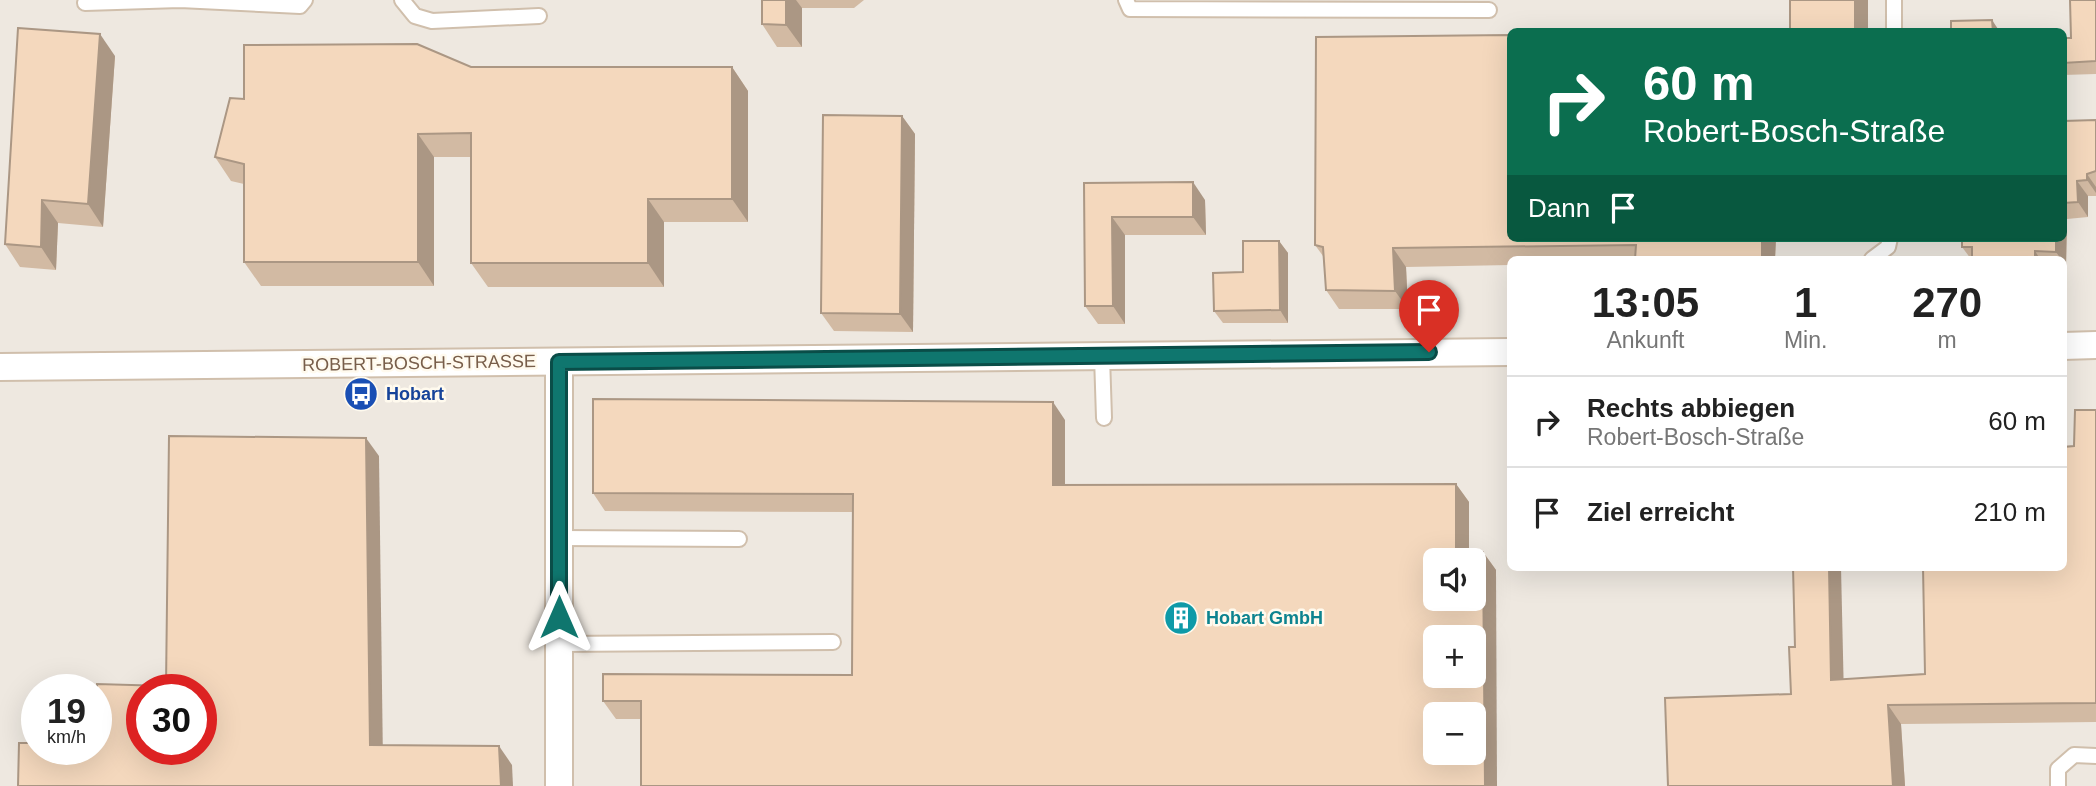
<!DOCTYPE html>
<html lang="de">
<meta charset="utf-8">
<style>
body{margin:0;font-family:Arial,sans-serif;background:#f6f6f6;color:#222;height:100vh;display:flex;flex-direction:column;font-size:26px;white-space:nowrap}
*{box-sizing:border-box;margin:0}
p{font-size:23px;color:#767676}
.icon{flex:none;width:38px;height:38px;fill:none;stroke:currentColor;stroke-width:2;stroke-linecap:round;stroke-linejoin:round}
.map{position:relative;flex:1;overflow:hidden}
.drawer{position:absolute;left:1507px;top:256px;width:560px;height:315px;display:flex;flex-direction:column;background:#fff;border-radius:10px;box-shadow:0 7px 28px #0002}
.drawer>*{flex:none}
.banner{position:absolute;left:1507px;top:28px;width:560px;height:214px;border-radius:10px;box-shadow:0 7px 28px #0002;background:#0b6e4f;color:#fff;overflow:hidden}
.fabs{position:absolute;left:1423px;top:548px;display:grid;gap:14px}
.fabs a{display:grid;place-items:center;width:63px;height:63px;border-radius:10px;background:#fff;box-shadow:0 7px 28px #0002;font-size:35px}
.speed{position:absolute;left:21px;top:674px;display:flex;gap:14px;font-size:35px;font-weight:700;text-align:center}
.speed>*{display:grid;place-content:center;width:91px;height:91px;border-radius:50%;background:#fff;box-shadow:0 7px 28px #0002;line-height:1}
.speed small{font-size:18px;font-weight:400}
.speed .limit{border:10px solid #d22;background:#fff;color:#111}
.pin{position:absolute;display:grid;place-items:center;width:60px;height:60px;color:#fff;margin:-72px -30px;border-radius:50% 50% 50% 0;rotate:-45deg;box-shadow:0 0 7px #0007}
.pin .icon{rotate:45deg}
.me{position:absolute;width:77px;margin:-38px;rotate:0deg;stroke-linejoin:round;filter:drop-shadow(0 0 5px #0008)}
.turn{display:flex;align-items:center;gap:24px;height:147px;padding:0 21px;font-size:32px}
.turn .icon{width:91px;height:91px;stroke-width:2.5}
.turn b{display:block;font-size:49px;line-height:60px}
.then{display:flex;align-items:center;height:66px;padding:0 21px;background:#0003;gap:14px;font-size:26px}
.eta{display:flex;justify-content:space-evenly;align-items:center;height:119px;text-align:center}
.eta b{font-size:42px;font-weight:700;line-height:49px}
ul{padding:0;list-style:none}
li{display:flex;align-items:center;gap:21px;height:91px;padding:0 21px;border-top:2px solid #e0e0e0}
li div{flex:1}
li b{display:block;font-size:26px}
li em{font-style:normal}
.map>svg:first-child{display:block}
.industrial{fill:#eee8e0;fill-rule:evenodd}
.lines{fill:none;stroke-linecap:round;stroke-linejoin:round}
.lane-casing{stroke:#d0bfac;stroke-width:18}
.street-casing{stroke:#d0bfac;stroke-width:30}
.lane{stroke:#fff;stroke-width:14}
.street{stroke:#fff;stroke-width:26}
.wall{fill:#d2baa3}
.shaded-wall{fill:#ab9784}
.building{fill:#f4d8bd;stroke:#ab9784;stroke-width:2;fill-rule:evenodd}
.route-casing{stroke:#0a4d48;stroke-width:18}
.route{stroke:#0f766e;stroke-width:12}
.labels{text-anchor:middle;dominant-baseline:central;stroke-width:5;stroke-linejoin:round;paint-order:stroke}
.street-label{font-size:18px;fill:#785e4a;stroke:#fffaee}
.transit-label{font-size:18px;font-weight:bold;fill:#164399;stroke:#fffaee;text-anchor:start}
.culture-label{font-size:18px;font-weight:bold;fill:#0d838f;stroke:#fffaee;text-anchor:start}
</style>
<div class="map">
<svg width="2096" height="786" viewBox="0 0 2096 786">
<rect width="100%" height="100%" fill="#fdf6e7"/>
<!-- industrial -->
<path class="industrial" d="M0 0H2096V786H0ZM1510 32H2063V238H1510ZM1510 259H2063V567H1510ZM1435 560H1474V598H1435ZM1435 637H1474V676H1435ZM37 690H96V749H37ZM142 690H201V749H142ZM1435 714H1474V752H1435Z"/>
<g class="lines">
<!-- lane casing -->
<g class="lane-casing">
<g id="lane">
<path d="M402 0 415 16 432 21 539 16"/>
<path d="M1126 0 1130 9 1489 10"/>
<path d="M1894 0V32"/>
<path d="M85 3 180 0 300 6 305 0"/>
<path d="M1872 259 1888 247 1890 238"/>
<path d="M1102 356 1104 418"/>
<path d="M559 538 739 539"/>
<path d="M559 644 833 642"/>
<path d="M2058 786V769L2074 755 2096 756"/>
</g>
</g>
<!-- street casing -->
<g class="street-casing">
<g id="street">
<path d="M2063 346 2096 345"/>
<path d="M559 362V786"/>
<path d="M0 367 1510 352"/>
</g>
</g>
<!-- lane -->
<use href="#lane" class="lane"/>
<!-- street -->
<use href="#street" class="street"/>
</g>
<!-- wall -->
<g class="wall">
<path d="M762 0H864L854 8H802V47H777L762 24Z"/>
<path d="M2096 0V74L2063 75V38H2071Z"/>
<path d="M115 56 103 227 58 223 56 270 20 267 5 244Z"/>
<path d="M471 67H732L748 91V222H664V287H488L471 263V157H434V286H261L244 262V184L231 181 215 157 244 99Z"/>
<path d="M902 116 915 134 913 332 834 331 821 313Z"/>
<path d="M2096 120V196H2088V217L2067 219 2066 267H2063V259H1971L1962 247 2063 238V121Z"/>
<path d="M1084 183 1205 200 1206 235H1125V324H1098L1085 306Z"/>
<path d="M1510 238H1776L1775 259H1510V265L1406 267 1408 309H1339L1326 290 1323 256 1315 245Z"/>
<path d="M1279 241 1288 253V323H1223L1214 311 1243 272Z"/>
<path d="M2096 410V722L1901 724 1905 786H1668L1791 694 1844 679 1925 674 2074 446Z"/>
<path d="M1065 420V485L1456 484 1469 502V552H1483L1496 570 641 719H616L603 701 852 675 853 512 605 511 593 493Z"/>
</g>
<!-- shaded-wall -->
<g class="shaded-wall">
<path d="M786 0H796L802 8V47L786 25Z"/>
<rect x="1855" y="0" width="13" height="32"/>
<path d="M1992 20 2000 32H1993Z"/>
<path d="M100 34 115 56 103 227 88 204Z"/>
<path d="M732 67 748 91V222L732 199Z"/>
<path d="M902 116 915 134 913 332 900 314Z"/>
<path d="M418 134 434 157V286L418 262Z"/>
<path d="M2087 174 2096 187V193L2087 180Z"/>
<path d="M2077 181 2088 196V217L2078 202Z"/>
<path d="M1193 182 1205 200 1206 235 1193 217Z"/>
<path d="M648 199 664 222V287L648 263Z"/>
<path d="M42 200 58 223 56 270 41 247Z"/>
<path d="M2063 214 2067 219 2066 267 2063 262V259H2061L2056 252V238H2063Z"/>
<path d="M1112 217 1125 235V324L1113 306Z"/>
<path d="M1762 238H1776L1775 259H1762Z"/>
<path d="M1279 241 1288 253V323L1280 310Z"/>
<path d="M1393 248 1406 267 1408 309 1395 291Z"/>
<path d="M2035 251 2040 259H2035Z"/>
<path d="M1053 402 1065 420V503L1053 485Z"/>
<path d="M366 438 379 456 383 763 370 745Z"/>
<path d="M1456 484 1469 502V560L1456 552Z"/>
<path d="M1483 552 1496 570 1497 786H1485Z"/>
<path d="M1829 567H1841L1844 699 1831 680Z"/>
<path d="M1888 705 1901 724 1905 786H1893Z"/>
<path d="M499 746 512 765 513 786H501Z"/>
</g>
<!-- building -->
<g class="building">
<path d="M762 0H786V25L762 24Z"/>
<rect x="1790" y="0" width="65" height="32"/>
<path d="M2070 0H2096V61L2063 63V38H2071Z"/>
<path d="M1992 20 1993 32H1951V21Z"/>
<path d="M18 28 100 34 88 204 42 200 41 247 5 244Z"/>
<path d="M1510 35V238H1762V259H1635L1636 245 1393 248 1395 291 1326 290 1323 247 1315 245 1316 37Z"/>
<path d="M417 44 471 67H732V199H648V263H471V133L418 134V262H244V164L215 157 230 98 244 99V45Z"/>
<path d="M823 115 902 116 900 314 821 313Z"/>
<path d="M2096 120V171L2087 174V180L2077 181 2078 202 2063 203V121Z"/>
<path d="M1193 182V217H1112L1113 306H1085L1084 183Z"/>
<path d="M1962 238H2056V252L2035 251V259H1972V247H1962Z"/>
<path d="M1243 241H1279L1280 310 1214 311 1213 273 1243 272Z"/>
<path d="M593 399 1053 402V485L1456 484V552H1483L1485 786H641V701H603V674L852 675 853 494 593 493ZM1435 560H1474V598H1435ZM1435 637H1474V676H1435ZM1435 714H1474V752H1435Z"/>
<path d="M2075 410H2096V703L1888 705 1893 786H1668L1665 698 1791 694 1789 647H1795L1793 567H1829L1831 680 1925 674 1923 567H2063V447L2074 446Z"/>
<path d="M169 436 366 438 370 745 499 746 501 786H18L19 743H37V749H96L97 684 166 686ZM142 690H201V749H142Z"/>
</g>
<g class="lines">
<!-- route casing -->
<g class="route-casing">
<path id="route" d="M559 617V362L1429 352"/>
</g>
<!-- route -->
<use href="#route" class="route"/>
</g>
<!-- icons -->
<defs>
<g id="bus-disc" transform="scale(1.75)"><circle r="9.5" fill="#1a4fb4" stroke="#fffaee"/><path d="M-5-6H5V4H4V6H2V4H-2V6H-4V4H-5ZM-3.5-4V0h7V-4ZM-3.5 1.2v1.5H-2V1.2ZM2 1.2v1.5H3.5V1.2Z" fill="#fff"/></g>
<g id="building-disc" transform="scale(1.75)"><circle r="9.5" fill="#0f9aa8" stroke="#fffaee"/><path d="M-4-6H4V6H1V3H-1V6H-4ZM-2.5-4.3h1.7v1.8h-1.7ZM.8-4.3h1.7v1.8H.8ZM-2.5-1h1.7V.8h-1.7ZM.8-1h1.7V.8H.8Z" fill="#fff"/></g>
</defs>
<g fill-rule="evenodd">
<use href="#bus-disc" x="361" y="394"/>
<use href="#building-disc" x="1181" y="618"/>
</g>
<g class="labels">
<!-- street labels -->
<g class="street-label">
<text transform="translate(419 363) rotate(-1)">ROBERT-BOSCH-STRASSE</text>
</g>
<!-- transit labels -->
<g class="transit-label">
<text x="386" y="394">Hobart</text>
</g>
<!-- culture labels -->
<g class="culture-label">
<text x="1206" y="618">Hobart GmbH</text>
</g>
</g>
</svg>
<div class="fabs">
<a><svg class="icon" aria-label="sound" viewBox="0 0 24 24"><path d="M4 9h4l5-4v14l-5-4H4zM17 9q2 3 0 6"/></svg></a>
<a>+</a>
<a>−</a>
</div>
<div class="speed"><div>19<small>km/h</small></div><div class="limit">30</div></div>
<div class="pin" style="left:1429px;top:352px;background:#d93025"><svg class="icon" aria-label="arrive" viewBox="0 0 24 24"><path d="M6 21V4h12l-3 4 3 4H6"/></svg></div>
<svg class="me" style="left:559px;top:617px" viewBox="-20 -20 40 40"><path d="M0-17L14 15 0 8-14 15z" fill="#0f766e" stroke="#fff" stroke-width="4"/></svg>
<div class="banner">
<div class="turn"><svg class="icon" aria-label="right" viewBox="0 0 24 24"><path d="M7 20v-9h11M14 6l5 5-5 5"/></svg><div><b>60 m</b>Robert-Bosch-Straße</div></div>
<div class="then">Dann<svg class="icon" aria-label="arrive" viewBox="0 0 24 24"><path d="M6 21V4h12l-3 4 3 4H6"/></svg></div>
</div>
<section class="drawer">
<div class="eta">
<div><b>13:05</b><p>Ankunft</p></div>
<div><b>1</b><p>Min.</p></div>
<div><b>270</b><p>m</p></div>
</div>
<ul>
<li><svg class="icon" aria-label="right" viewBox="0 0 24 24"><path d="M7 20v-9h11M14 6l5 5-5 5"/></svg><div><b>Rechts abbiegen</b><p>Robert-Bosch-Straße</p></div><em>60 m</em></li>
<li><svg class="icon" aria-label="arrive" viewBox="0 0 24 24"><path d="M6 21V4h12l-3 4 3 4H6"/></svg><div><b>Ziel erreicht</b></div><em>210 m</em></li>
</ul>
</section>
</div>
